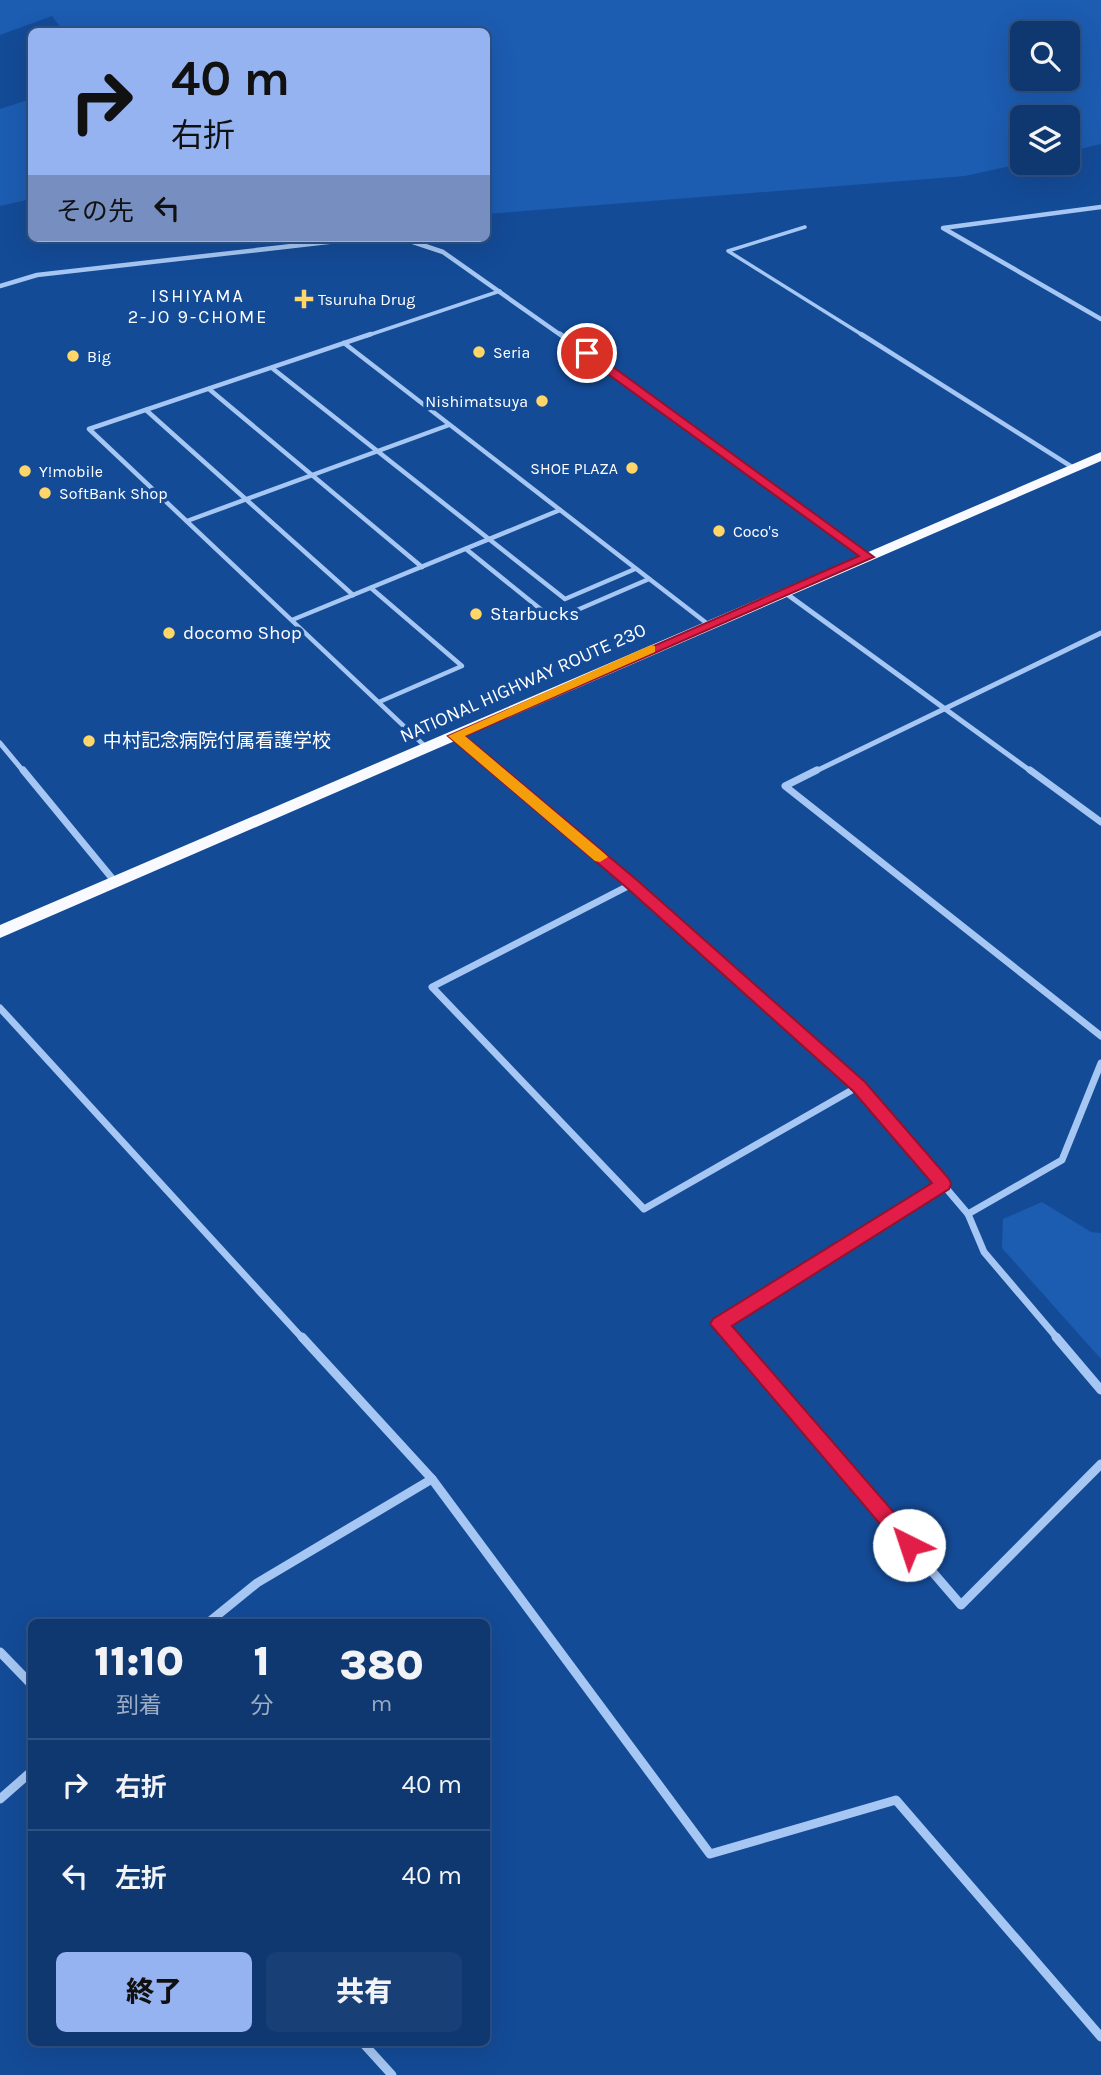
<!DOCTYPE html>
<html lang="ja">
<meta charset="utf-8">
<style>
body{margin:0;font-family:Karla,"Noto Sans JP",sans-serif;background:#183f76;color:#f1f3f6;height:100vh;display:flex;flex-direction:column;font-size:26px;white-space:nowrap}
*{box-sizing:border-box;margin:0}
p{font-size:23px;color:#9bacc3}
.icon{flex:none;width:38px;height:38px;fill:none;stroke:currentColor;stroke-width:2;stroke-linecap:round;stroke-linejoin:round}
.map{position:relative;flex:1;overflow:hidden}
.panel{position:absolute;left:28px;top:1619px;width:462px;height:427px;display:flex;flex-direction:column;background:#0f3871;border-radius:10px;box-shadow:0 7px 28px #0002,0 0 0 2px #2f5284}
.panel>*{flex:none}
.hud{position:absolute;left:28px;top:28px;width:462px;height:214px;border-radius:10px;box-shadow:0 7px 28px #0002,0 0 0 2px #2f5284;background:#95b2f1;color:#111;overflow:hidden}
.buttons{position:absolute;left:1010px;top:21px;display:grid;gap:14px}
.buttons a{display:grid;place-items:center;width:70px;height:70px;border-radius:10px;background:#0f3871;box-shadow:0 7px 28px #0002,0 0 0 2px #2f5284;font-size:35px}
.pin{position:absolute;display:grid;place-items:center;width:60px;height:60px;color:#fff;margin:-30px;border:4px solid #fff;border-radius:50%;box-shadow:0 2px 7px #0007}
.me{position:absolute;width:77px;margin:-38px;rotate:319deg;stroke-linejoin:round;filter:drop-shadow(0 0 5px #0008)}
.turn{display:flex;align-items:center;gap:24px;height:147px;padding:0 28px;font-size:32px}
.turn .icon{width:91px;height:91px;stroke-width:2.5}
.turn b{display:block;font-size:49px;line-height:60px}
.then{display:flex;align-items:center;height:66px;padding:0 28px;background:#0003;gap:14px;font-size:26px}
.eta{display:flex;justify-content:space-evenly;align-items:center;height:119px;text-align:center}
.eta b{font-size:42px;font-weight:800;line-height:49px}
.cta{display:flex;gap:14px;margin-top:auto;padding:14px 28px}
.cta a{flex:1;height:80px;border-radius:10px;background:#95b2f1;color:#111;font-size:28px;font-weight:800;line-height:80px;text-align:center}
.cta a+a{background:#183f76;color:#f1f3f6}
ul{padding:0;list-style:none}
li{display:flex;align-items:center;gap:21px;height:91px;padding:0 28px;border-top:2px solid #2f5284}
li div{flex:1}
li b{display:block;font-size:26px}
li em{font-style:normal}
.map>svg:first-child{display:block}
.green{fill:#1c5cb1;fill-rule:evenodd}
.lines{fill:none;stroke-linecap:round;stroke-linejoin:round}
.service-far1{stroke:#a6c7f3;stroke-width:3.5}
.service{stroke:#a6c7f3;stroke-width:4.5}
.minor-far3{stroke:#a6c7f3;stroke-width:4.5}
.minor-far2{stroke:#a6c7f3;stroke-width:5}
.minor-far1{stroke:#a6c7f3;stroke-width:7}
.minor{stroke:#a6c7f3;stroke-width:9}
.trunk{fill:#f8faff;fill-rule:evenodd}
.route{fill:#e11d48;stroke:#92132f;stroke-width:2}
.slow{fill:#f59e0b}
.poi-dot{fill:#ffd667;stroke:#144b97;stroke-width:2.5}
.labels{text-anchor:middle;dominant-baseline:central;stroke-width:7;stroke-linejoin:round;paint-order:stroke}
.far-poi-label{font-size:16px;fill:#fff;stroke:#144b97;text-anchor:start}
.far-neighbourhood-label{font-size:18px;letter-spacing:2px;fill:#fff;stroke:#144b97}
.poi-label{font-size:19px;fill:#fff;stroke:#144b97;text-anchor:start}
.street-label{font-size:19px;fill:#fff;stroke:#144b97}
</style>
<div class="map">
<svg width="1101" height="2075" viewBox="0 0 1101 2075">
<rect width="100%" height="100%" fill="#144b97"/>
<!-- green -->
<g class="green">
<path d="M0 0H1101V144L1068 152V117H1022L1024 163 965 176 487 214 486 32H64L52 16 0 35ZM1068 33V79H1022V33Z"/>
<path d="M31 99V199L0 206V109Z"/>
<path d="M1042 1202 1091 1232 1101 1233V1359L1002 1248 1003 1219Z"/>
</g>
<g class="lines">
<!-- service-far1 -->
<g class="service-far1">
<path d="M805 227 728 251 864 336"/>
<path d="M366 336 500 291"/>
</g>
<!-- service -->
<g class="service">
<path d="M371 334 89 429 427 748"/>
<path d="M861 334 1072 467"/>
<path d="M344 343 709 625"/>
<path d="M272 368 565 599 635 569"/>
<path d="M209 389 422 567"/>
<path d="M146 410 353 595"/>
<path d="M187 521 449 425"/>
<path d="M466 549 554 620 649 579"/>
<path d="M371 588 462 666 379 702"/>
<path d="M292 620 560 510"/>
</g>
<!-- minor-far3 -->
<g class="minor-far3">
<path d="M1101 207 943 228 1101 319"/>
<path d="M401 238 443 252 562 336"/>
<path d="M0 286 37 275 363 238"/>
</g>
<!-- minor-far2 -->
<g class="minor-far2">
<path d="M560 334 868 557"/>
<path d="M784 592 1032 772"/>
<path d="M455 735 499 772"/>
<path d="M0 743 24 772"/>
<path d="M814 772 1101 633"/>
</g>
<!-- minor-far1 -->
<g class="minor-far1">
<path d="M23 770 116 883"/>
<path d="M497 770 632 884 859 1086 968 1214 984 1252 1058 1339"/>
<path d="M817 770 785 786 1101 1036"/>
<path d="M1030 770 1101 822"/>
<path d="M632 884 432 987 644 1209 859 1086"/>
<path d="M0 1008 303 1339"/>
<path d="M968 1214 1062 1160 1101 1063"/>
<path d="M732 1339 719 1324 943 1184"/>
</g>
<!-- minor -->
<g class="minor">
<path d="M302 1337 432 1479 710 1854 896 1800 1101 2037"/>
<path d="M730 1337 961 1605 1101 1464"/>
<path d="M1056 1337 1101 1390"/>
<path d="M209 1622 257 1583 432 1479"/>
<path d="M0 1652 32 1685"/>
<path d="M0 1799 32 1771"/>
<path d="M362 2042 392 2075"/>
</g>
<!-- trunk -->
<path class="trunk" d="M1101 452V461L0 938V925Z"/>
</g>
<!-- route -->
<path class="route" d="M583 351H591L874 557 465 736 638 881 865 1082 949 1179 951 1184 949 1189 732 1326 916 1538 919 1545 916 1551 909 1554 903 1551 710 1324 713 1319 932 1183 853 1091 627 888 448 736 859 556 583 356Z"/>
<!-- slow -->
<path class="slow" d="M651 645 655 646V652L465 736 605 854 608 857 600 862 595 861 448 736Z"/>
<!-- markers -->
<g class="poi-dot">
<path d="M300.5 288.5h7v7h7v7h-7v7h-7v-7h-7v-7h7z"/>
<circle cx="479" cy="352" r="7"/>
<circle cx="73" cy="356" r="7"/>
<circle cx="542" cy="401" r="7"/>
<circle cx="632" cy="468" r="7"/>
<circle cx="25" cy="471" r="7"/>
<circle cx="45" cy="493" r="7"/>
<circle cx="719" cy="531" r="7"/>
<circle cx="476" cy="614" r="7"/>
<circle cx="169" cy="633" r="7"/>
<circle cx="89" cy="741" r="7"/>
</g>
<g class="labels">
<!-- far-poi labels -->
<g class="far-poi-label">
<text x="318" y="299">Tsuruha Drug</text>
<text x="493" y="352">Seria</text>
<text x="87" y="356">Big</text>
<text x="528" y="401" text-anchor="end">Nishimatsuya</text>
<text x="618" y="468" text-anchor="end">SHOE PLAZA</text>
<text x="39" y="471">Y!mobile</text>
<text x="59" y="493">SoftBank Shop</text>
<text x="733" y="531">Coco's</text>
</g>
<!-- far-neighbourhood labels -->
<g class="far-neighbourhood-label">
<text x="198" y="296">ISHIYAMA<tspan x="198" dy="21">2-JO 9-CHOME</tspan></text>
</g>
<!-- poi labels -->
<g class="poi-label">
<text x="490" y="614">Starbucks</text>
<text x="183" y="633">docomo Shop</text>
<text x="103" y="741">中村記念病院付属看護学校</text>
</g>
<!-- street labels -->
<g class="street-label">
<text transform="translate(523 683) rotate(-24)">NATIONAL HIGHWAY ROUTE 230</text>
</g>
</g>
</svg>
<div class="buttons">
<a><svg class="icon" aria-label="search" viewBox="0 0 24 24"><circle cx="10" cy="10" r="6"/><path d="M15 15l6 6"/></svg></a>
<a><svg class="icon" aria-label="layers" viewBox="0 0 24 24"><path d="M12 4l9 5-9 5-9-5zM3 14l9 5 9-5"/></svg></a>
</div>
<div class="pin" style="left:587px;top:353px;background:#d93025"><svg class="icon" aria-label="arrive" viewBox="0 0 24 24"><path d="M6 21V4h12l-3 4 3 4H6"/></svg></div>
<svg class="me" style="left:909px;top:1545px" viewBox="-20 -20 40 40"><circle r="19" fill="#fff"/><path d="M0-13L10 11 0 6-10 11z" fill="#e11d48"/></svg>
<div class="hud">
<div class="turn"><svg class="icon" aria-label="right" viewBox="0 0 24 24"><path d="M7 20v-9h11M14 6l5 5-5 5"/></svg><div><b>40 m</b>右折</div></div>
<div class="then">その先<svg class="icon" aria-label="left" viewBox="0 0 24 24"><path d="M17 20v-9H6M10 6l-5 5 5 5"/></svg></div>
</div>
<section class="panel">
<div class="eta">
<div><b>11:10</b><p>到着</p></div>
<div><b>1</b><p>分</p></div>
<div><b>380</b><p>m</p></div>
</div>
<ul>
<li><svg class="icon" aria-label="right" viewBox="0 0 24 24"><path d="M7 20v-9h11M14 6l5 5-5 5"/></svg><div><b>右折</b></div><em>40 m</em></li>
<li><svg class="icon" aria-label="left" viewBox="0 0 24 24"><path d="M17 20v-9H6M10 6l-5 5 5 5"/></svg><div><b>左折</b></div><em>40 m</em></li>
</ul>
<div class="cta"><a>終了</a><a>共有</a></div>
</section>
</div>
